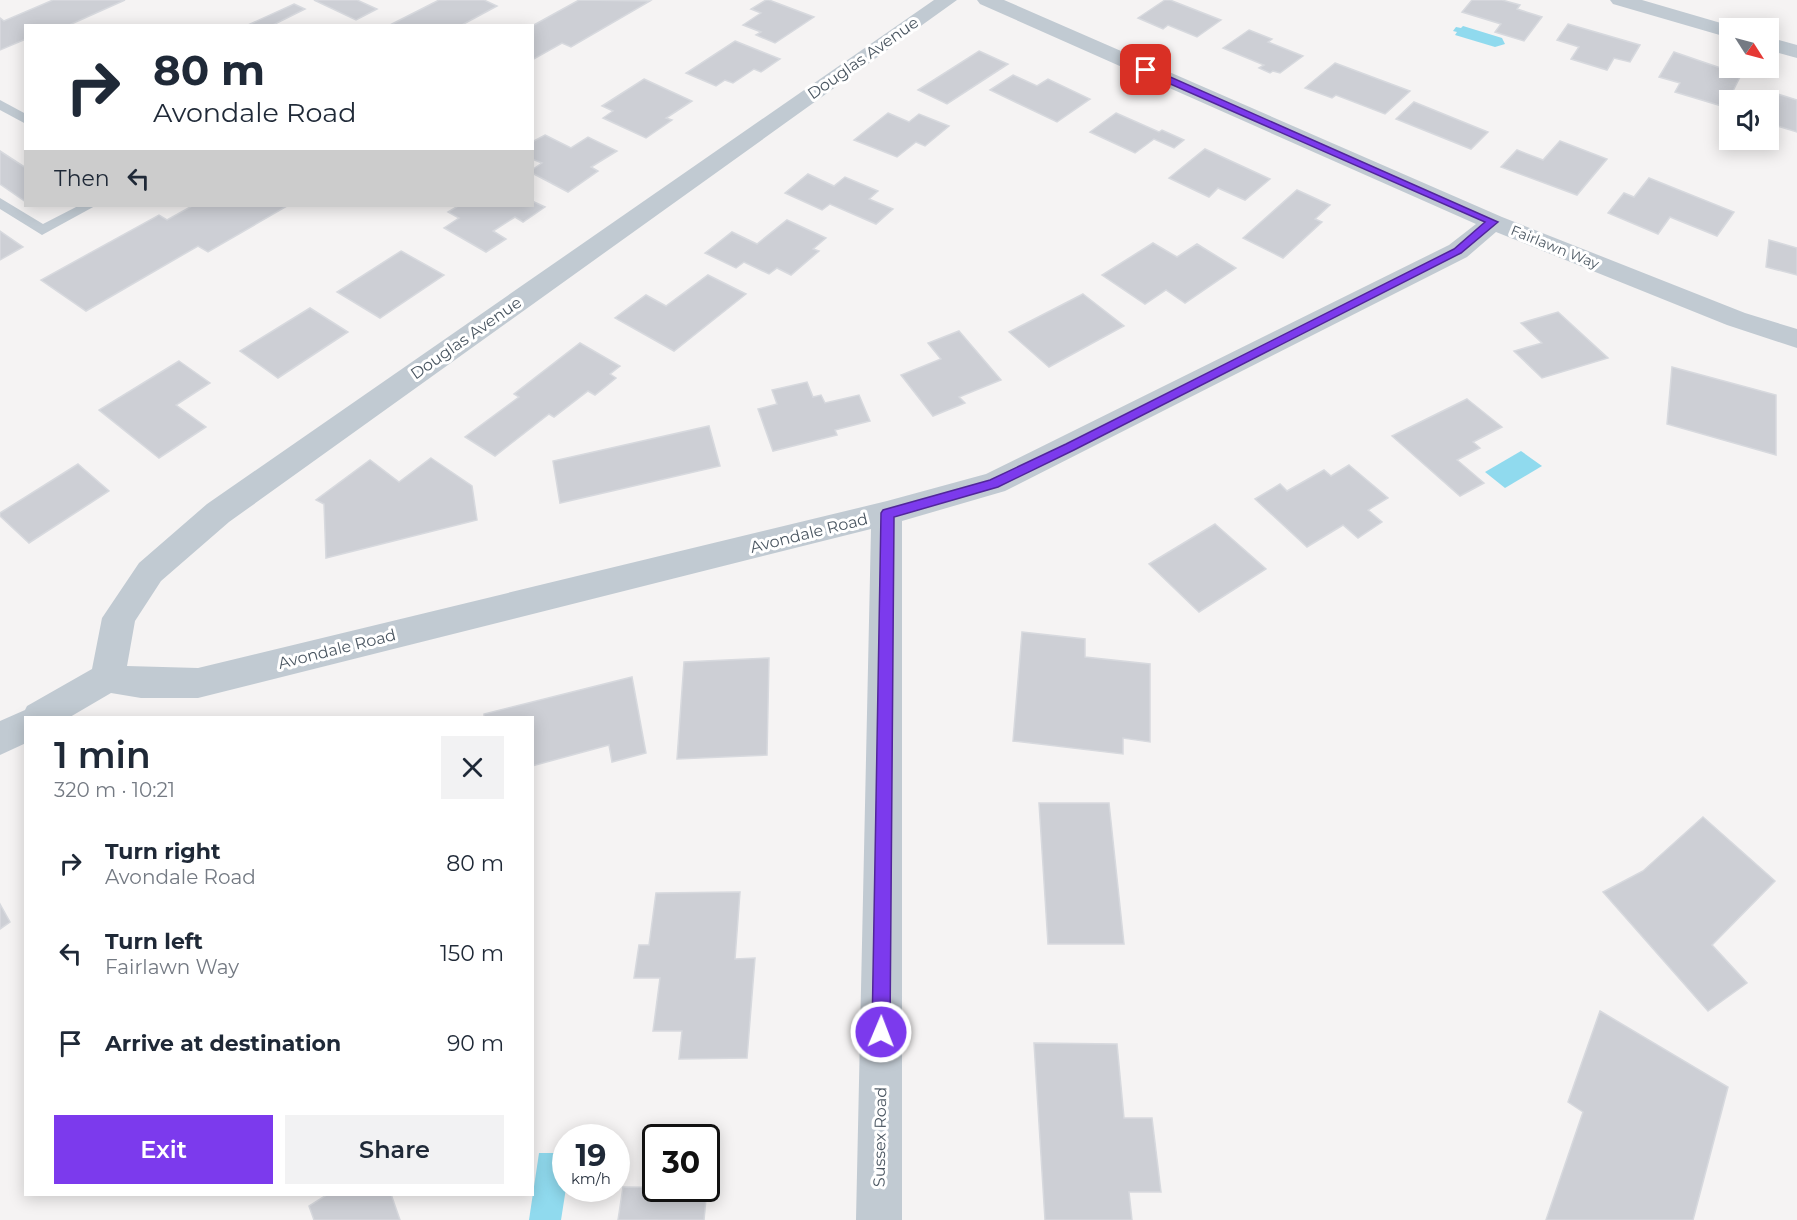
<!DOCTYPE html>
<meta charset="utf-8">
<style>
body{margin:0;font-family:Montserrat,sans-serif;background:#f2f2f3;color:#1f2937;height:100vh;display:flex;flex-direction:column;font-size:22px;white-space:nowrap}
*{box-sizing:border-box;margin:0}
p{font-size:20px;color:#747a83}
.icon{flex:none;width:33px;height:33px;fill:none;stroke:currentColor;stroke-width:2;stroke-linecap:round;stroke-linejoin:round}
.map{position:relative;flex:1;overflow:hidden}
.sheet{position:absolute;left:24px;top:716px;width:510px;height:480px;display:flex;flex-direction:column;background:#fff;border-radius:0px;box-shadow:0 3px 15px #0003}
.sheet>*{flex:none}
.top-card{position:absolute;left:24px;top:24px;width:510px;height:183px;border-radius:0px;box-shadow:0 3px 15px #0003;background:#fff;color:#1f2937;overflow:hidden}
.needle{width:39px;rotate:126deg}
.buttons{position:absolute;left:1719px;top:18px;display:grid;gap:12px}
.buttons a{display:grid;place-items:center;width:60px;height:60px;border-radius:0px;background:#fff;box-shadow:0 3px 15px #0003;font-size:30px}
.speed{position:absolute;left:552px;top:1124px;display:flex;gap:12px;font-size:30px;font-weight:700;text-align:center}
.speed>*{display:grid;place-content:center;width:78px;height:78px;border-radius:50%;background:#fff;box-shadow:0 3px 15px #0003;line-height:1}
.speed small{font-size:15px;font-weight:400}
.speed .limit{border:3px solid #111;border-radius:9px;background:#fff;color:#111}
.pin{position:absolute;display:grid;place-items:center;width:51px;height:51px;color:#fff;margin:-26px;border-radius:12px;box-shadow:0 3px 9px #0006}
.me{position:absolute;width:66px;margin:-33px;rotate:1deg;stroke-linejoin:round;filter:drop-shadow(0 0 4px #0008)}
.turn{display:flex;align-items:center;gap:21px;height:126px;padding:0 30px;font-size:27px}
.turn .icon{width:78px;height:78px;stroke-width:2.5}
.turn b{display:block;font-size:42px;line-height:51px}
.then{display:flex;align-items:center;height:57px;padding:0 30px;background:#0003;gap:12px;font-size:22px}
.round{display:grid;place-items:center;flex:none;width:63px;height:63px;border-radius:0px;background:#f2f2f3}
.summary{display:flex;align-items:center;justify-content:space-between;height:102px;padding:0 30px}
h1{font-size:36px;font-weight:600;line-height:45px}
.action{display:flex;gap:12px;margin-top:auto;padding:12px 30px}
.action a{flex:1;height:69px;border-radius:0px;background:#7c3aed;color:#fff;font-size:24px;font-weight:600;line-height:69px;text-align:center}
.action a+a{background:#f2f2f3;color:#1f2937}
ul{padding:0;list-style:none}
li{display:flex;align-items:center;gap:18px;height:90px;padding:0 30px}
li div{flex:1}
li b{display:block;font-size:22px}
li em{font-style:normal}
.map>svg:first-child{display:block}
.water{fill:#90daee}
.building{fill:#cdcfd5;stroke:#d7d9de;stroke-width:1.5}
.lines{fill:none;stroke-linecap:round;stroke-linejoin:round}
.service{fill:#c1cad2;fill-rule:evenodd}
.minor{fill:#c1cad2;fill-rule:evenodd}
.route{fill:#7c3aed;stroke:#51269a;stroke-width:1.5}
.labels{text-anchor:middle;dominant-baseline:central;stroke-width:6;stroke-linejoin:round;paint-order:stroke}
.far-street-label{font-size:14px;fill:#4a5661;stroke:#fff}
.street-label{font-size:16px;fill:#4a5661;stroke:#fff}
</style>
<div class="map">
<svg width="1797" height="1220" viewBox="0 0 1797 1220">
<rect width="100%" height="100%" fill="#f5f3f3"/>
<!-- water -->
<g class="water">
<path d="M1463 26 1502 38 1505 44 1495 47 1455 35 1457 32 1453 31 1456 27 1461 28Z"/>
<path d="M1521 451 1542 466 1505 488 1485 472Z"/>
<path d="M539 1153H565L566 1188 561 1220H529Z"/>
</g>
<!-- building -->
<g class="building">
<path d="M53 0H125L67 26H26V39L0 50V18L4 21Z"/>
<path d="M314 0H357L377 9 356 20Z"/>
<path d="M439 0H484L497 6 460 26H388Z"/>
<path d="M579 0 650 1 571 47 562 43 532 60V26Z"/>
<path d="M766 0H769L814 17 775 43 756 35 761 32 743 25 761 13 751 9Z"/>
<path d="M1165 0H1170L1221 20 1197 37 1168 25 1163 29 1138 18Z"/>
<path d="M1472 0H1502L1520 5 1517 9 1542 17 1524 41 1495 32 1501 24 1462 12Z"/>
<path d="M294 4 305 9 271 26 248 25Z"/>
<path d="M1568 24 1640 45 1630 62 1614 58 1607 70 1571 59 1579 47 1557 40Z"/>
<path d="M1249 30 1272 39 1268 42 1303 56 1280 73 1273 71 1270 73 1259 68 1264 65 1223 48Z"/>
<path d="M735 41 780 59 761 72 754 69 733 83 725 80 716 86 686 73Z"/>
<path d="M979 51 1008 64 947 104 918 90Z"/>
<path d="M1674 52 1741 75 1725 107 1675 92 1680 83 1659 77Z"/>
<path d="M1335 63 1410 91 1385 114 1336 95 1332 98 1305 88Z"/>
<path d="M1013 75 1037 86 1048 79 1090 99 1057 122 990 90Z"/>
<path d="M644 79 692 101 666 118 672 120 646 138 603 118 613 111 602 106Z"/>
<path d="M1768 91 1797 100V132L1768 123V100H1764Z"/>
<path d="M1414 102 1488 132 1471 149 1396 119Z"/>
<path d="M888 113 909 122 919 114 949 126 925 146 916 142 897 157 854 140Z"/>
<path d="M1116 113 1159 132 1162 130 1184 140 1174 148 1154 139 1135 153 1090 132Z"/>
<path d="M545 135 571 148 588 137 617 151 591 167 598 171 568 192 532 173V170L542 163 532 159V142Z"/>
<path d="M1560 141 1607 159 1577 195 1501 167 1517 150 1543 160Z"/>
<path d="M1205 149 1270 179 1245 200 1218 188 1209 197 1169 178Z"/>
<path d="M0 151 26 168V202L0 184Z"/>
<path d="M808 174 834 186 845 177 878 191 869 199 893 209 876 224 830 204 822 210 785 193Z"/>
<path d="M1649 178 1734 212 1717 236 1670 217 1658 234 1608 213 1624 193 1634 197Z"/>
<path d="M1297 190 1330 205 1315 219 1322 222 1283 258 1243 238Z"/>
<path d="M532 201 545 207 523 222 515 217 493 231 506 239 486 252 444 228 459 218 448 212 458 206H532Z"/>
<path d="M192 206H287L208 252 198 246 86 311 41 280 159 215 167 220Z"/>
<path d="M787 220 826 238 813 249 819 251 791 275 777 268 769 274 744 262 736 268 705 253 732 232 757 244Z"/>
<path d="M0 231 23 247 0 260Z"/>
<path d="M1769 240 1797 248V275L1766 267Z"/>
<path d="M1153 243 1177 257 1197 244 1236 268 1185 303 1166 290 1145 304 1102 275Z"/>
<path d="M401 251 444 275 380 318 337 292Z"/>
<path d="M708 275 746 294 674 351 615 318 646 295 666 306Z"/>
<path d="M1083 294 1124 326 1049 367 1009 332Z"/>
<path d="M310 308 348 332 278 378 240 351Z"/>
<path d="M1558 312 1608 358 1542 378 1514 351 1542 343 1521 323Z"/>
<path d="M959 331 1001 380 959 397 965 403 933 416 901 375 941 359 928 343Z"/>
<path d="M580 343 620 366 610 374 616 378 595 395 588 391 554 417 549 414 495 456 465 437 519 397 514 394Z"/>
<path d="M179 361 210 383 176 405 206 427 159 458 99 410Z"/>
<path d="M1672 367 1776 395V455L1667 424Z"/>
<path d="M807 382 813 397 821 395 825 403 859 395 870 421 835 430 837 435 773 451 758 409 777 404 772 390Z"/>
<path d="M1467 399 1502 427 1473 442 1480 448 1457 460 1484 483 1460 496 1392 436Z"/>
<path d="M709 426 720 466 560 503 553 461Z"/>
<path d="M431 458 472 486 477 520 326 558 324 504 316 500 370 460 399 482Z"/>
<path d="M78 464 109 491 29 543 0 516V513Z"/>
<path d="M1349 465 1388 498 1368 510 1382 522 1358 538 1343 525 1307 547 1255 499 1280 484 1287 491 1324 470 1331 476Z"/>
<path d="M1215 524 1266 569 1199 612 1149 564Z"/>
<path d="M1022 632 1085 639V657L1150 664V742L1123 738V754L1013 741Z"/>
<path d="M769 658 767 755 677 759 684 662Z"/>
<path d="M632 677 646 753 612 762 609 745 532 766V717H484V714Z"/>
<path d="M1039 803H1109L1124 944H1048Z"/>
<path d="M1703 817 1775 881 1712 945 1747 983 1708 1011 1603 892 1643 871Z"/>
<path d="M740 892 735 959 755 958 747 1058 679 1059 682 1031H653L660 978H634L639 945H649L656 893Z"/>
<path d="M0 904 10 922 0 929Z"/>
<path d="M1600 1011 1728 1087 1693 1220H1546L1583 1112 1568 1102Z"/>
<path d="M1034 1043 1117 1044 1124 1118H1152L1161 1192H1129L1132 1220H1045Z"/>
<path d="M623 1187 707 1188 704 1220H618Z"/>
<path d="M328 1194H391L400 1220H314L309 1206Z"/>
</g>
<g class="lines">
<!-- service -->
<g class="service">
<path d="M0 100 26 114V124L0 110Z"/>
<path d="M0 198 43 224 78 206H95L42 235 0 209Z"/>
</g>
<!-- minor -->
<g class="minor">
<path d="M934 0H957L229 522 161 581 135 621 127 666 198 668 887 501 986 474 1449 245 1476 224 980 4 977 0H1004L1502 217 1745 313 1797 329V348L1727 325 1496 232 1467 257 1005 491 902 521V1220H856L871 529 198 698H141L111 693 70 717H26V743L0 755V721L25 710 27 706 92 669 102 618 139 563 207 504Z"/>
<path d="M1610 0H1642L1738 28H1730V38L1613 4Z"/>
<path d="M1768 37 1797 45V58L1768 50Z"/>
</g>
</g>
<!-- route -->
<path class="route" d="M1143 68H1150L1498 222 1461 253 1074 450 998 487 894 517 890 1032 887 1038 881 1040 875 1038 872 1032 881 513 883 510 990 480 1066 444 1454 249 1485 222 1143 72Z"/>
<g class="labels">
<!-- far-street labels -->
<g class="far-street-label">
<text transform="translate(1555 247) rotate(22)">Fairlawn Way</text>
</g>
<!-- street labels -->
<g class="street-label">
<text transform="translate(863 58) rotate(-35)">Douglas Avenue</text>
<text transform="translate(466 338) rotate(-35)">Douglas Avenue</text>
<text transform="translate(809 533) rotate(-14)">Avondale Road</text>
<text transform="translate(337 649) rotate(-14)">Avondale Road</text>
<text transform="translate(880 1137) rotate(-89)">Sussex Road</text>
</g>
</g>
</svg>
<div class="buttons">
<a><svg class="needle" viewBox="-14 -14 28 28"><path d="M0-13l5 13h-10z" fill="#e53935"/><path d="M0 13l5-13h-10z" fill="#747a83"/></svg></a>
<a><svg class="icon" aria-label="sound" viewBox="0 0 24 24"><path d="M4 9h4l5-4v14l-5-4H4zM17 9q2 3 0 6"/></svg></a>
</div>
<div class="speed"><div>19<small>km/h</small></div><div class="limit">30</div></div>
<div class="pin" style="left:1146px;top:70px;background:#d93025"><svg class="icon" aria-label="arrive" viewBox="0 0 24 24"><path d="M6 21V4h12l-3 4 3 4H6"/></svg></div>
<svg class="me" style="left:881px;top:1032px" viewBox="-20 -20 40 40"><circle r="17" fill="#7c3aed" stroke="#fff" stroke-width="3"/><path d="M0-11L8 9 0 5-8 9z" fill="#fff"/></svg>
<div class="top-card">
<div class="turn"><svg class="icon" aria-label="right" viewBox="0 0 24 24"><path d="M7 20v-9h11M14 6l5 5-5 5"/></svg><div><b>80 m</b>Avondale Road</div></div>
<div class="then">Then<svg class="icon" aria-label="left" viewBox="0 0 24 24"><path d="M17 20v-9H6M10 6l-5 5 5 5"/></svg></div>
</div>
<section class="sheet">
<div class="summary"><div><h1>1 min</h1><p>320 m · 10:21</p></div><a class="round"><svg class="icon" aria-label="close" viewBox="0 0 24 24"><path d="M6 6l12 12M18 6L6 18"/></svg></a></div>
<ul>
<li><svg class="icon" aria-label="right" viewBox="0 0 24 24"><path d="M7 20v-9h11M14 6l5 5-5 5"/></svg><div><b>Turn right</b><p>Avondale Road</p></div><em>80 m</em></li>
<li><svg class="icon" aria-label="left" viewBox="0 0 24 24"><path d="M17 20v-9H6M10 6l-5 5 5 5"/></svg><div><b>Turn left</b><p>Fairlawn Way</p></div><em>150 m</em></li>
<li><svg class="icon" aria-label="arrive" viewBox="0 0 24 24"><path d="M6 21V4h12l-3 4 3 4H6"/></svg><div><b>Arrive at destination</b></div><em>90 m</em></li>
</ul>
<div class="action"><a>Exit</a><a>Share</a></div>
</section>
</div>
